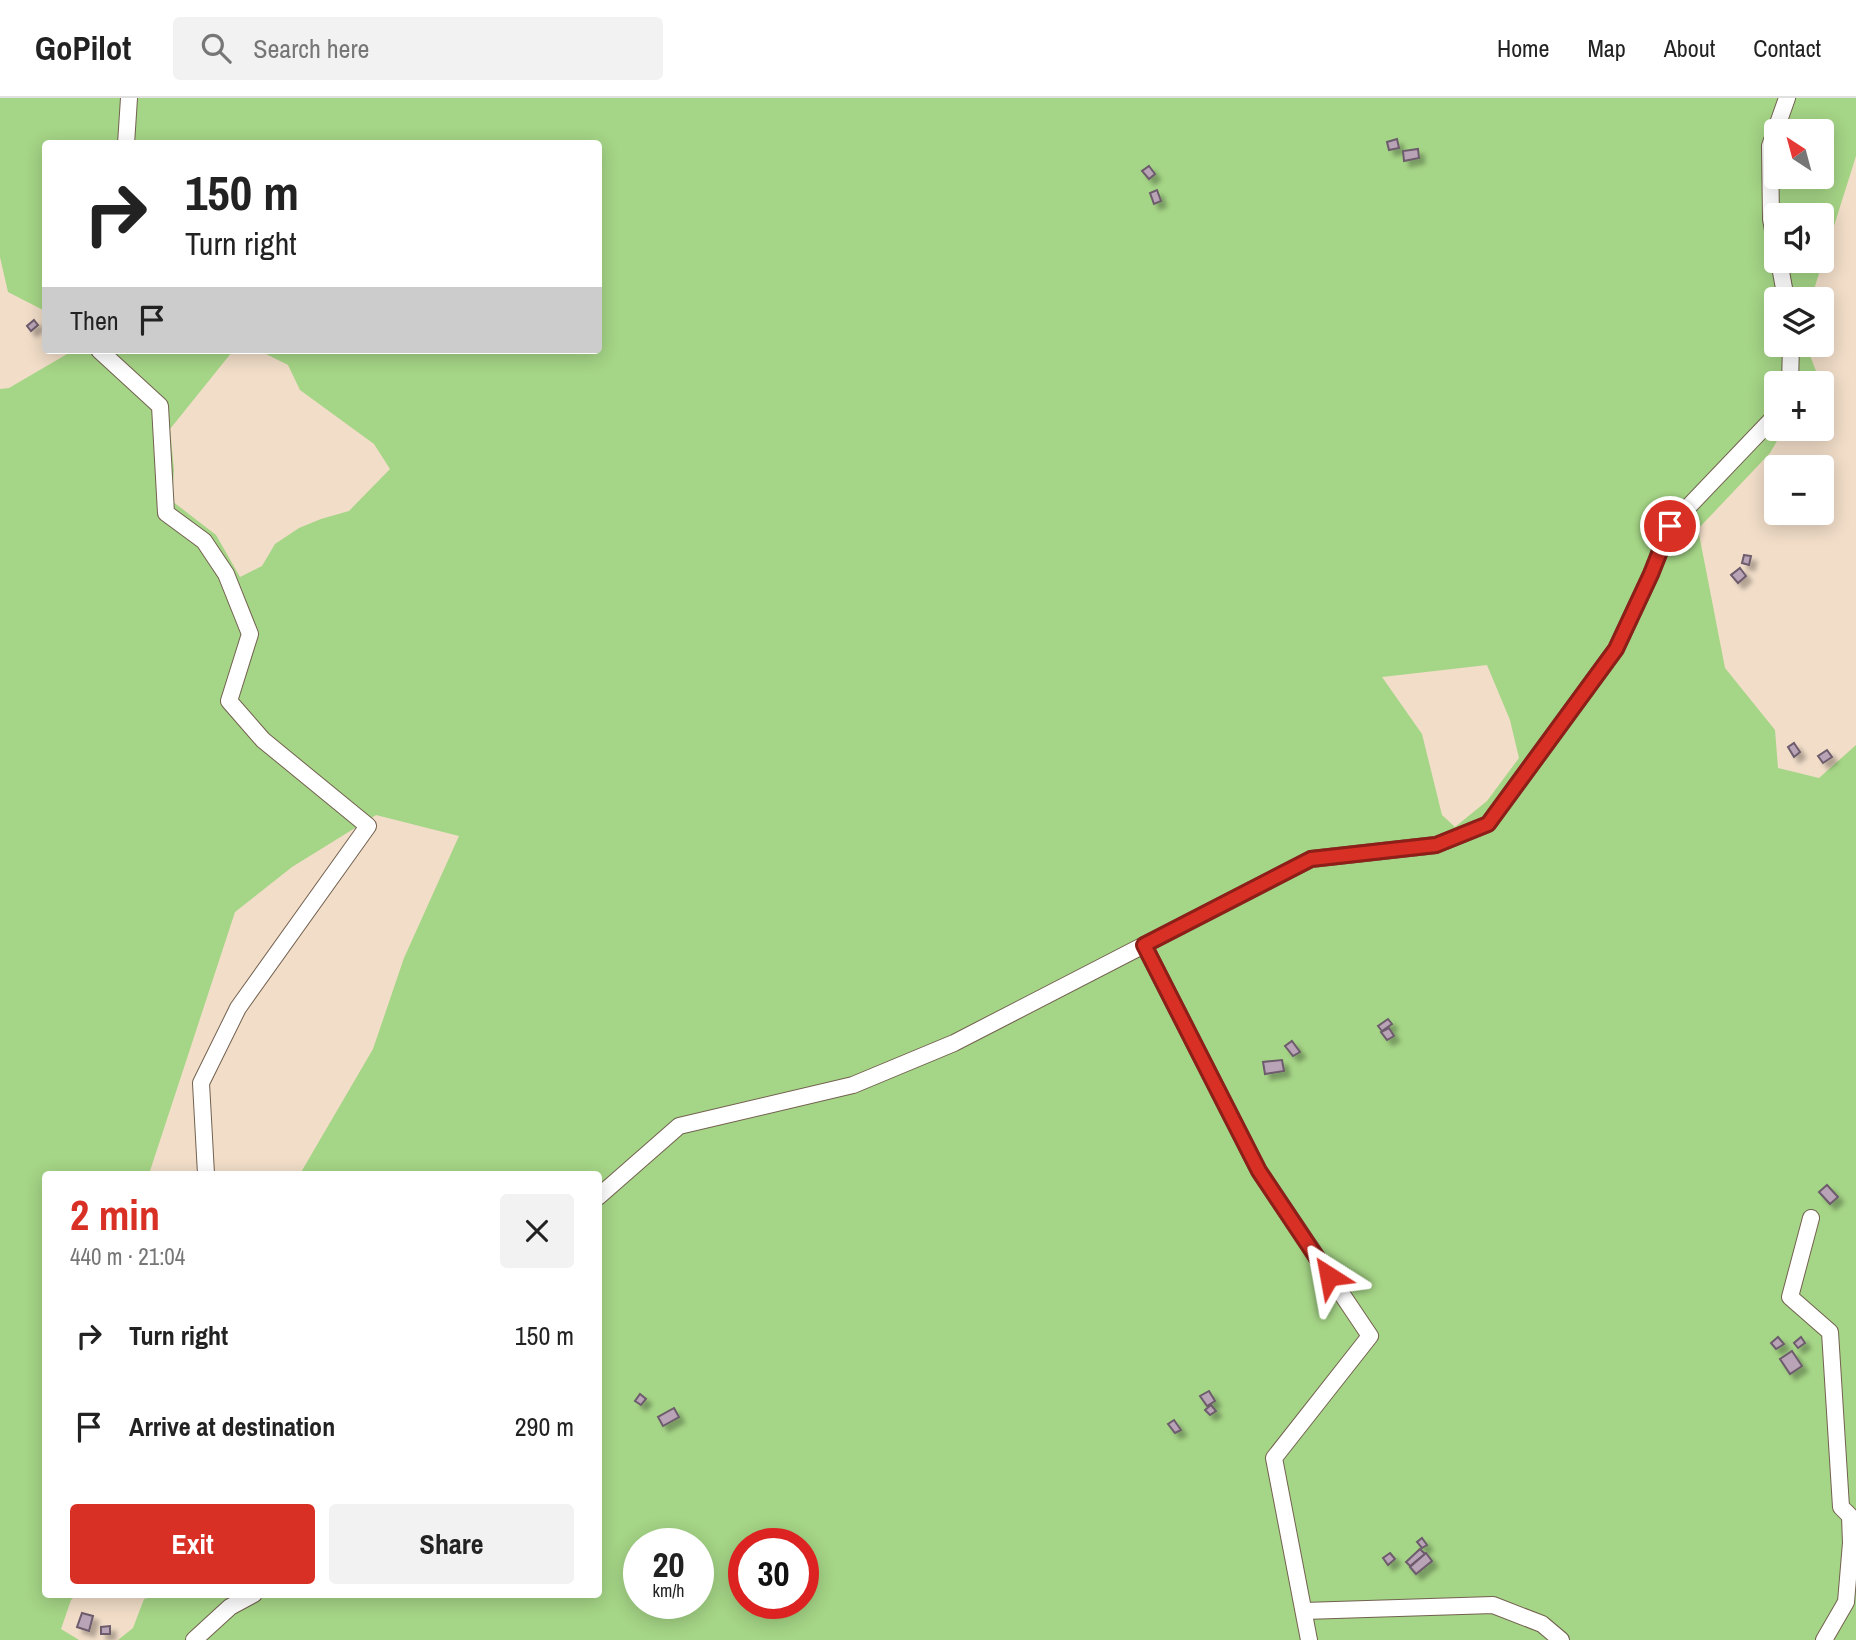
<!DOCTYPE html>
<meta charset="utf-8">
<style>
body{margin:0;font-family:"Archivo Narrow",sans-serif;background:#f2f2f2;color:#222;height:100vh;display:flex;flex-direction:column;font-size:26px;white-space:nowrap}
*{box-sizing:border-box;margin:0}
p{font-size:23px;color:#767676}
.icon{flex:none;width:38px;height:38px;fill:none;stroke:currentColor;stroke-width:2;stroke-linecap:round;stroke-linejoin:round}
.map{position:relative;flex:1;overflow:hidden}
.sheet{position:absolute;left:42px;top:1073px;width:560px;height:427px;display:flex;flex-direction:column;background:#fff;border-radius:7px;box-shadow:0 4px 18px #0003}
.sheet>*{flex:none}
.top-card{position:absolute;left:42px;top:42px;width:560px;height:214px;border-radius:7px;box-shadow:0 4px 18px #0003;background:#fff;color:#222;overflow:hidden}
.needle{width:46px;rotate:324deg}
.tools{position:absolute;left:1764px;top:21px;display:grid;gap:14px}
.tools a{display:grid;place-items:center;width:70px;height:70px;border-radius:7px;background:#fff;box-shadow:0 4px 18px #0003;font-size:35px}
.speed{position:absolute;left:623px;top:1430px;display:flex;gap:14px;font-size:35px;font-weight:700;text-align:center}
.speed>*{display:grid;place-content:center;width:91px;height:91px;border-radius:50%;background:#fff;box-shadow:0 4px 18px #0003;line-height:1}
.speed small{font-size:18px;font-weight:400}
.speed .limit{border:10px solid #d22;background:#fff;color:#111}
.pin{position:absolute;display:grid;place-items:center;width:60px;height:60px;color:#fff;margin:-30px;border:4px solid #fff;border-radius:50%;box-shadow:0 2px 7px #0007}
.me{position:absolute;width:77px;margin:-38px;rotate:326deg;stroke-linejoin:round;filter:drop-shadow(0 0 5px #0008)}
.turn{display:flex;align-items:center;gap:24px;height:147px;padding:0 28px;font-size:32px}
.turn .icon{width:91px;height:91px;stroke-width:2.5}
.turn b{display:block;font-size:49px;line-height:60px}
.then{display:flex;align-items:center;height:66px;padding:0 28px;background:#0003;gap:14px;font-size:26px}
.round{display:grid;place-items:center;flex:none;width:74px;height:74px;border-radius:7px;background:#f2f2f2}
.head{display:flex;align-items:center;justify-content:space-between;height:119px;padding:0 28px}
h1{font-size:42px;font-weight:700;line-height:52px;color:#d93025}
.button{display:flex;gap:14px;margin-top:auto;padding:14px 28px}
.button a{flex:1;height:80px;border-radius:7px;background:#d93025;color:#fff;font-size:28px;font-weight:700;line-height:80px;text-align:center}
.button a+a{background:#f2f2f2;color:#222}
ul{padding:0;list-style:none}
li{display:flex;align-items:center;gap:21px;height:91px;padding:0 28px}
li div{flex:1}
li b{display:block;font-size:26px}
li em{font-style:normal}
header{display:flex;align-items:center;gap:42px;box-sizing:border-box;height:98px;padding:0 35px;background:#fff;border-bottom:2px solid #e0e0e0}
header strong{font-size:33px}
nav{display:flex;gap:38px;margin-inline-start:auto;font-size:24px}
.search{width:490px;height:63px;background:#f2f2f2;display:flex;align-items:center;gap:18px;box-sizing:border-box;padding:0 24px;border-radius:7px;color:#767676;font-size:26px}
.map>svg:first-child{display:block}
.green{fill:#a5d586;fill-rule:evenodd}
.building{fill:#b8a4b6;stroke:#6d5b6c;stroke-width:2;filter:url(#shadow)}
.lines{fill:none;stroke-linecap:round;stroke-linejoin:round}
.minor-casing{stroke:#72614f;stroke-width:18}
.minor{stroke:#fff;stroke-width:16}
.route-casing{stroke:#8d1f18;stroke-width:18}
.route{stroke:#d93025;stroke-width:12}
</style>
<header>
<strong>GoPilot</strong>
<div class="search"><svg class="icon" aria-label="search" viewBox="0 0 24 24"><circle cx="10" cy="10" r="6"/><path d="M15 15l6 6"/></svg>Search here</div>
<nav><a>Home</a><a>Map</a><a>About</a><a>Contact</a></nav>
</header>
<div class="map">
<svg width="1856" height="1542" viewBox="0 0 1856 1542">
<defs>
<filter id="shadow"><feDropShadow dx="5.5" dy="5.5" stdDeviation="2" flood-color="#0004"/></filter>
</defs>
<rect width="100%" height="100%" fill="#f1ddc8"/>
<!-- green -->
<path class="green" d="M0 0H1856V58L1811 201H1776V247H1806L1816 273 1809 285H1776V331H1784L1770 355 1698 431 1725 570 1775 632 1778 670 1819 680 1856 647V1542H118L133 1530 144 1501 161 1496H598V1076H300L373 951 404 860 459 738 376 717 292 769 235 814 149 1076H46V1496H77L71 1502 61 1531 79 1542H0V291L9 290 74 252H245L232 254 170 331 174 372 172 403 216 437 240 479 262 468 275 446 299 430 321 421 349 413 390 371 374 346 300 292 288 267 258 252H598V46H46L45 213 8 194 0 159ZM1776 33H1822V79H1776ZM1776 117H1822V163H1776ZM1487 567 1510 622 1519 660 1487 703 1455 729 1442 717 1422 636 1382 579ZM639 1446H698V1505H639ZM744 1446H803V1505H744Z"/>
<!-- building -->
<g class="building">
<path d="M1397 41 1399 50 1389 52 1387 44Z"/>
<path d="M1418 51 1419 60 1404 63 1403 53Z"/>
<path d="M1149 68 1155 76 1149 81 1142 73Z"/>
<path d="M1157 92 1161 103 1154 106 1150 95Z"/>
<path d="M34 222 38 227 31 233 27 228Z"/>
<path d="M1744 457 1751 458 1749 467 1742 465Z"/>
<path d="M1740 470 1746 478 1738 485 1731 477Z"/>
<path d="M1794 645 1800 654 1794 659 1788 649Z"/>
<path d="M1827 652 1832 659 1823 665 1818 658Z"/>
<path d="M1388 921 1392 926 1382 933 1378 928Z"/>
<path d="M1389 930 1394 938 1387 942 1381 934Z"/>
<path d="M1292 943 1300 954 1293 958 1285 948Z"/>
<path d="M1282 962 1284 973 1265 976 1263 964Z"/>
<path d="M1827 1087 1838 1099 1830 1106 1819 1094Z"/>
<path d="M1778 1239 1784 1246 1776 1251 1771 1245Z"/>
<path d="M1801 1239 1805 1245 1798 1250 1794 1245Z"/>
<path d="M1792 1253 1802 1268 1790 1276 1780 1261Z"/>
<path d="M1209 1293 1215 1303 1207 1308 1200 1298Z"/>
<path d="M640 1296 646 1301 641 1307 635 1303Z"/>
<path d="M1211 1307 1216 1313 1210 1317 1205 1312Z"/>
<path d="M674 1310 679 1319 663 1328 658 1319Z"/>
<path d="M1174 1322 1181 1332 1175 1335 1168 1326Z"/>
<path d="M1422 1440 1427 1447 1422 1450 1417 1444Z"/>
<path d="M1420 1451 1425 1456 1410 1468 1406 1464Z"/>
<path d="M1390 1455 1395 1461 1388 1467 1383 1460Z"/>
<path d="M1426 1455 1432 1463 1416 1476 1410 1469Z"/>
<path d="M82 1515 93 1518 89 1533 77 1529Z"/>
<path d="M110 1528V1536H101V1529Z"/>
</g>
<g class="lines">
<!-- minor casing -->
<g class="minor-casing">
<g id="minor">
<path d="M126 46 129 0"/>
<path d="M1776 148 1771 121 1770 48 1787 0"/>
<path d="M1779 163 1786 201"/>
<path d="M99 252 160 308 166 415 204 443 226 476 250 536 229 603 263 642 368 728 238 910 201 985 206 1076"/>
<path d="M1790 285 1791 247"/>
<path d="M1144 847 1259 1073 1370 1238 1274 1360 1309 1542"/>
<path d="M598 1099 679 1028 853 987 954 945 1311 761 1436 747 1488 726 1616 551 1651 476 1670 428 1776 317"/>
<path d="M1811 1120 1790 1199 1830 1234 1841 1409 1850 1418 1851 1445 1846 1504 1824 1542"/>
<path d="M1304 1513 1493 1507 1542 1526 1561 1542"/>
<path d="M194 1542 230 1509 254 1496"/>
</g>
</g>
<!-- minor -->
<use href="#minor" class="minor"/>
</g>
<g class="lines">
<!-- route casing -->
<g class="route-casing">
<path id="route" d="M1329 1178 1259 1073 1144 847 1311 761 1436 747 1488 726 1616 551 1651 476 1670 428"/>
</g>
<!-- route -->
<use href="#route" class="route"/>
</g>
</svg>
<div class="tools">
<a><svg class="needle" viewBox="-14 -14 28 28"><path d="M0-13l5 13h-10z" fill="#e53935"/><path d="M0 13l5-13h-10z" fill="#767676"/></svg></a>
<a><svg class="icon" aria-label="sound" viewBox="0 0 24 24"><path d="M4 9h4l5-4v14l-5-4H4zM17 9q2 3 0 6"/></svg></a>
<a><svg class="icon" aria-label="layers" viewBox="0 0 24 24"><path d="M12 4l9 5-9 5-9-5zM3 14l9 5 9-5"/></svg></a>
<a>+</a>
<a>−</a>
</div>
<div class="speed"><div>20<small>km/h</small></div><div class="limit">30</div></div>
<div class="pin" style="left:1670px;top:428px;background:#d93025"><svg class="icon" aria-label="arrive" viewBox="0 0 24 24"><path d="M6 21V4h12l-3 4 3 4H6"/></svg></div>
<svg class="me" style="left:1329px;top:1178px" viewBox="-20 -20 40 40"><path d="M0-17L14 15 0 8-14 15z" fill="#d93025" stroke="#fff" stroke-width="4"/></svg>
<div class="top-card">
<div class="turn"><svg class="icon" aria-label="right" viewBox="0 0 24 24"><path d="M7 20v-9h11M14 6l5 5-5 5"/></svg><div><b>150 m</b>Turn right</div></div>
<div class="then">Then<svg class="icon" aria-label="arrive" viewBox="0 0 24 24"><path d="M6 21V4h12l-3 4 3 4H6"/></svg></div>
</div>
<section class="sheet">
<div class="head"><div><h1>2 min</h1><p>440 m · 21:04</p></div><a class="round"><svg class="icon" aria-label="close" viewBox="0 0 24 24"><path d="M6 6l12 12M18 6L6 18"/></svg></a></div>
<ul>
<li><svg class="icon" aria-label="right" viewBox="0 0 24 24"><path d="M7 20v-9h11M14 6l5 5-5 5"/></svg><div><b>Turn right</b></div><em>150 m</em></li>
<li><svg class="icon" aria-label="arrive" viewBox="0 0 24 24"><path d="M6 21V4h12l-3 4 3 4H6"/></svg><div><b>Arrive at destination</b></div><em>290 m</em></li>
</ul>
<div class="button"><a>Exit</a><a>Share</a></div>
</section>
</div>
